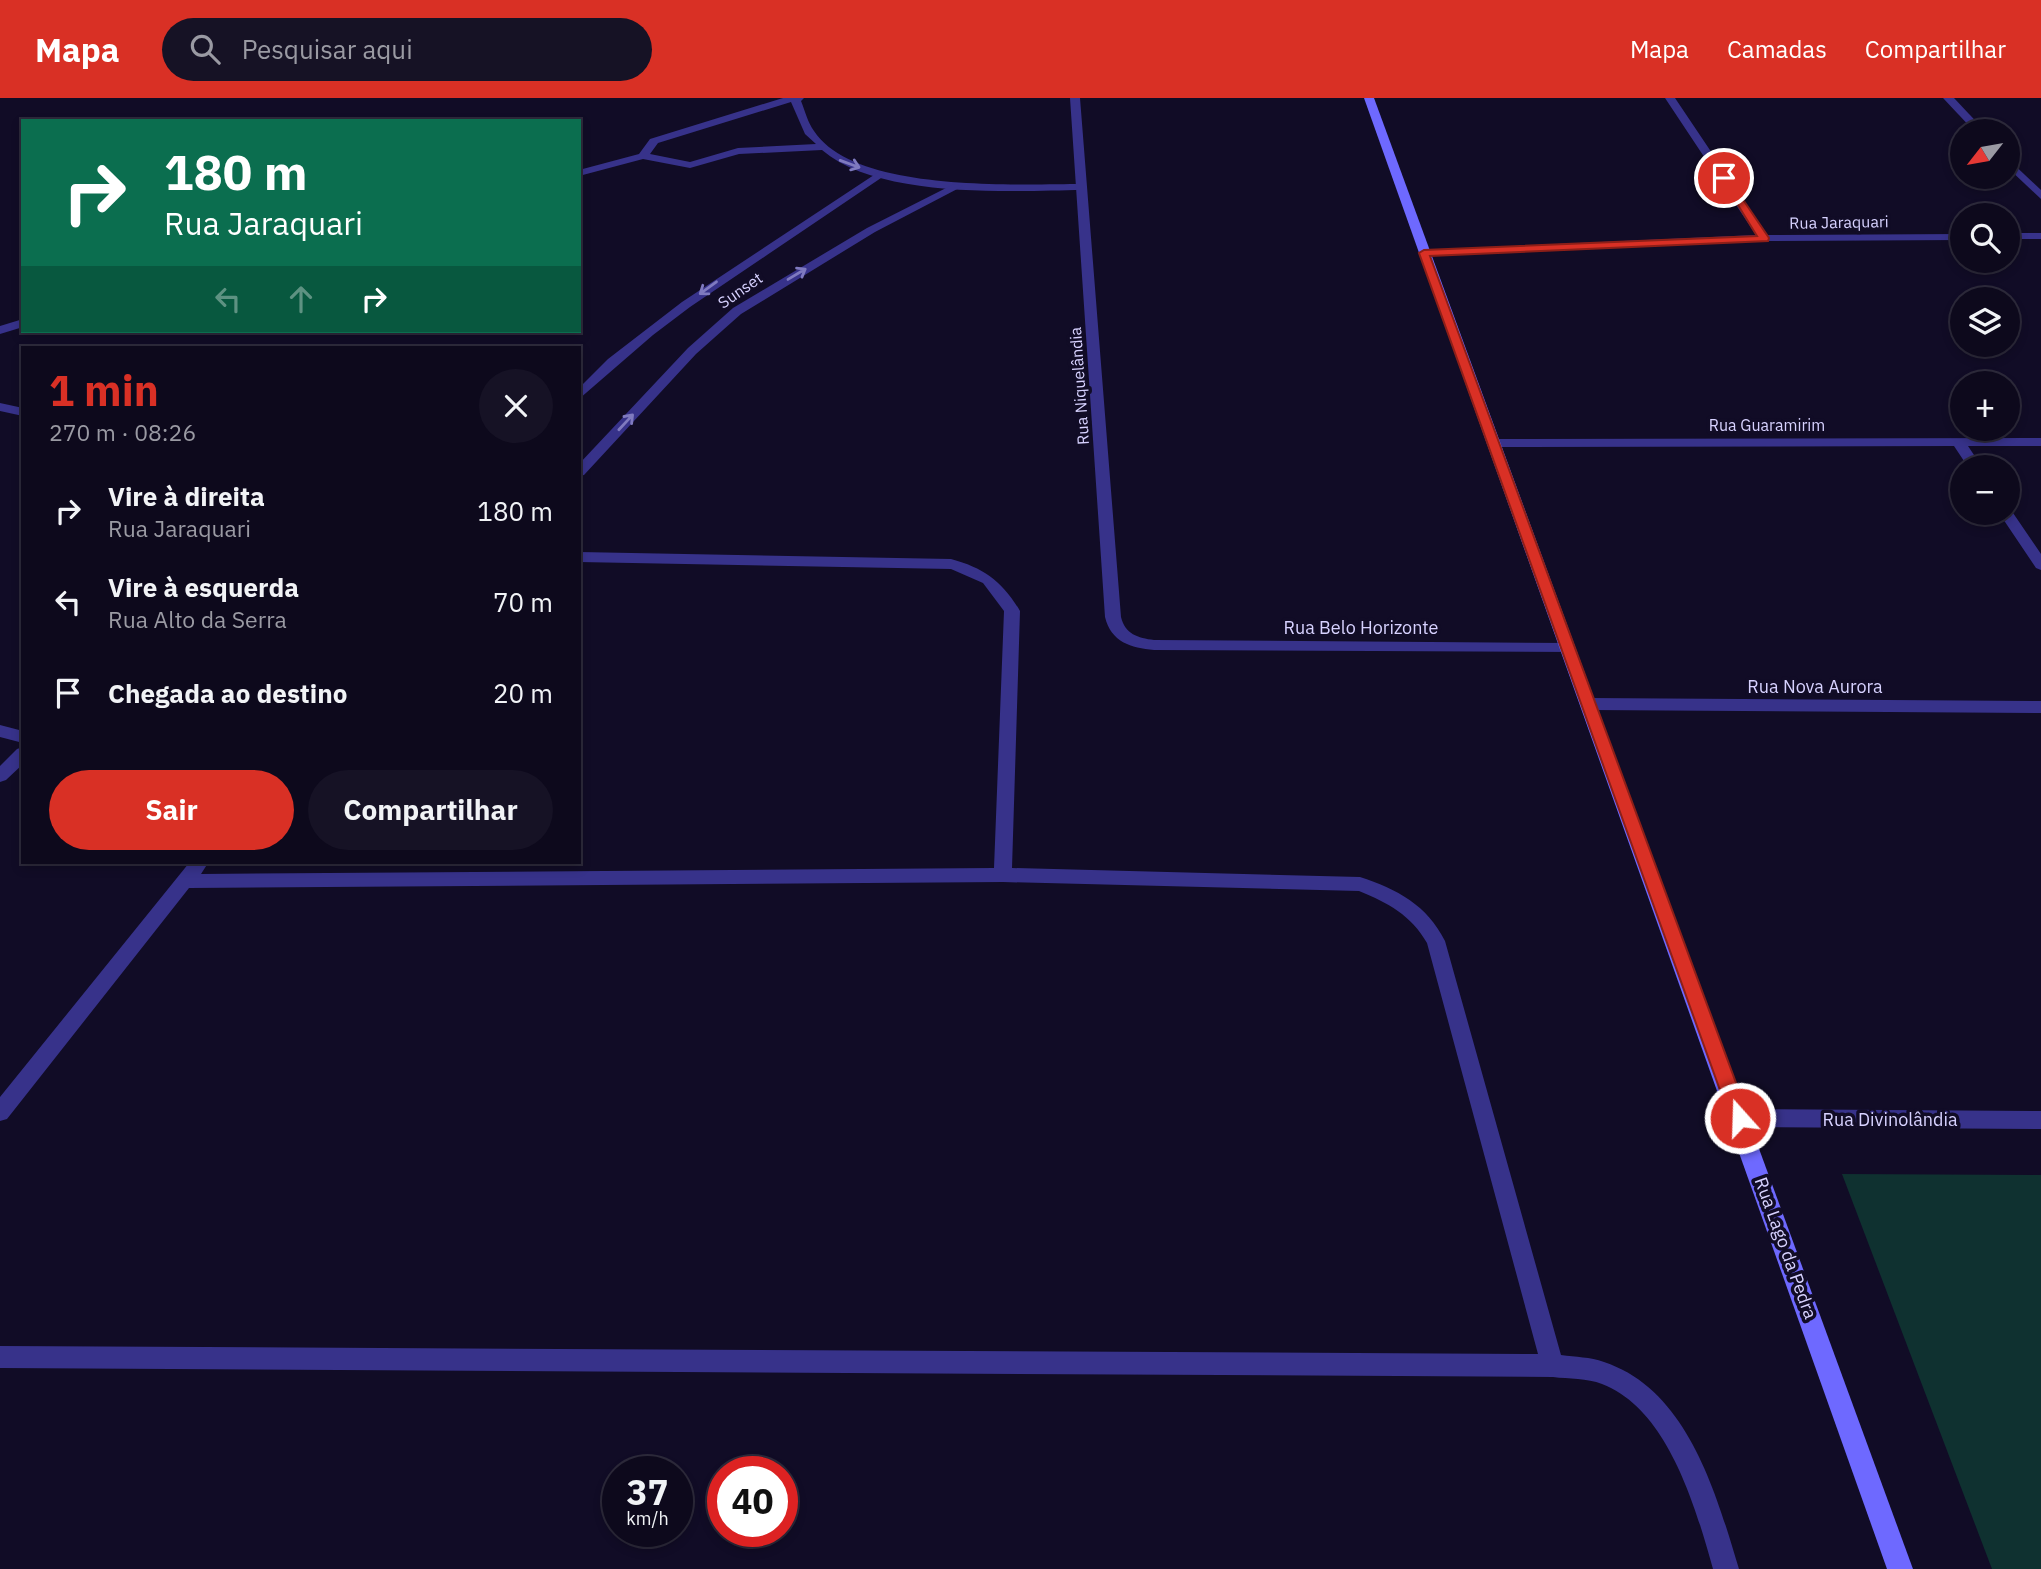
<!DOCTYPE html>
<html lang="pt">
<meta charset="utf-8">
<style>
body{margin:0;font-family:"IBM Plex Sans",sans-serif;background:#161225;color:#f1f3f6;height:100vh;display:flex;flex-direction:column;font-size:26px;white-space:nowrap}
*{box-sizing:border-box;margin:0}
p{font-size:23px;color:#9a9aa3}
.icon{flex:none;width:38px;height:38px;fill:none;stroke:currentColor;stroke-width:2;stroke-linecap:round;stroke-linejoin:round}
.map{position:relative;flex:1;overflow:hidden}
.details{position:absolute;left:21px;top:248px;width:560px;height:518px;display:flex;flex-direction:column;background:#0d091c;border-radius:0px;box-shadow:0 4px 10px #0003,0 0 0 2px #2d2a3b}
.details>*{flex:none}
.hud{position:absolute;left:21px;top:21px;width:560px;height:214px;border-radius:0px;box-shadow:0 4px 10px #0003,0 0 0 2px #2d2a3b;background:#0b6e4f;color:#fff;overflow:hidden}
.needle{width:46px;rotate:239deg}
.tools{position:absolute;left:1950px;top:21px;display:grid;gap:14px}
.tools a{display:grid;place-items:center;width:70px;height:70px;border-radius:50%;background:#0d091c;box-shadow:0 4px 10px #0003,0 0 0 2px #2d2a3b;font-size:35px}
.speed{position:absolute;left:602px;top:1358px;display:flex;gap:14px;font-size:35px;font-weight:700;text-align:center}
.speed>*{display:grid;place-content:center;width:91px;height:91px;border-radius:50%;background:#0d091c;box-shadow:0 4px 10px #0003,0 0 0 2px #2d2a3b;line-height:1}
.speed small{font-size:18px;font-weight:400}
.speed .limit{border:10px solid #d22;background:#fff;color:#111}
.pin{position:absolute;display:grid;place-items:center;width:60px;height:60px;color:#fff;margin:-30px;border:4px solid #fff;border-radius:50%;box-shadow:0 2px 7px #0007}
.me{position:absolute;width:77px;margin:-38px;rotate:340deg;stroke-linejoin:round;filter:drop-shadow(0 0 5px #0008)}
.turn{display:flex;align-items:center;gap:24px;height:147px;padding:0 28px;font-size:32px}
.turn .icon{width:91px;height:91px;stroke-width:2.5}
.turn b{display:block;font-size:49px;line-height:60px}
.lanes{display:flex;align-items:center;height:66px;padding:0 28px;background:#0003;justify-content:center;gap:35px;direction:ltr}
.lanes .off{opacity:.35}
.round{display:grid;place-items:center;flex:none;width:74px;height:74px;border-radius:37px;background:#161225}
.overview{display:flex;align-items:center;justify-content:space-between;height:119px;padding:0 28px}
h1{font-size:42px;font-weight:700;line-height:52px;color:#d93025}
.button{display:flex;gap:14px;margin-top:auto;padding:14px 28px}
.button a{flex:1;height:80px;border-radius:42px;background:#d93025;color:#fff;font-size:28px;font-weight:700;line-height:80px;text-align:center}
.button a+a{background:#161225;color:#f1f3f6}
ul{padding:0;list-style:none}
li{display:flex;align-items:center;gap:21px;height:91px;padding:0 28px}
li div{flex:1}
li b{display:block;font-size:26px}
li em{font-style:normal}
header{display:flex;align-items:center;gap:42px;box-sizing:border-box;height:98px;padding:0 35px;background:#d93025;color:#fff}
header strong{font-size:33px}
nav{display:flex;gap:38px;margin-inline-start:auto;font-size:24px}
.search{width:490px;height:63px;background:#161225;display:flex;align-items:center;gap:18px;box-sizing:border-box;padding:0 24px;border-radius:38px;color:#9a9aa3;font-size:26px}
.map>svg:first-child{display:block}
.green{fill:#0f3130}
.lines{fill:none;stroke-linecap:round;stroke-linejoin:round}
.lane{fill:#37328a;fill-rule:evenodd}
.street{fill:#37328a;fill-rule:evenodd}
.secondary{fill:#6e69ff;fill-rule:evenodd}
.oneway{stroke:#7f7abf}
.route{fill:#d93025;stroke:#8d1f18;stroke-width:2}
.labels{text-anchor:middle;dominant-baseline:central;stroke-width:7;stroke-linejoin:round;paint-order:stroke}
.far-street-label{font-size:16px;fill:#d7d2ff;stroke:#110c26}
.street-label{font-size:18px;fill:#d7d2ff;stroke:#110c26}
</style>
<header>
<strong>Mapa</strong>
<div class="search"><svg class="icon" aria-label="search" viewBox="0 0 24 24"><circle cx="10" cy="10" r="6"/><path d="M15 15l6 6"/></svg>Pesquisar aqui</div>
<nav><a>Mapa</a><a>Camadas</a><a>Compartilhar</a></nav>
</header>
<div class="map">
<svg width="2041" height="1471" viewBox="0 0 2041 1471">
<rect width="100%" height="100%" fill="#110c26"/>
<!-- green -->
<path class="green" d="M1842 1076 2041 1077V1471H1992Z"/>
<g class="lines">
<!-- lane -->
<g class="lane">
<path d="M783 0H804L801 3C805 13 808 25 814 33 855 95 1016 86 1082 86L1087 89 1082 92C1010 93 879 101 822 52L739 56 690 70 643 61 579 78V72L639 56 650 41ZM791 4 805 36 816 46 738 50 690 64 650 56 658 45Z"/>
<path d="M23 221V229L0 236V228Z"/>
<path d="M0 305 23 310V318L0 313Z"/>
<path d="M579 454 951 461C984 470 1002 483 1020 513L1012 770 1360 779C1397 791 1427 807 1445 843L1561 1257C1576 1259 1590 1259 1604 1264 1688 1292 1716 1395 1739 1471H1713C1696 1410 1668 1311 1602 1286 1587 1280 1569 1281 1553 1279L0 1270V1248L1538 1256 1427 845C1411 817 1388 805 1359 793L1003 784 189 790 7 1021 0 1023V999L189 765H208L201 776 994 770 1004 513 983 485 951 471 579 464Z"/>
<path d="M0 627 23 633V645L0 639Z"/>
<path d="M23 649V666L6 682 0 684V668L17 651Z"/>
</g>
<!-- street -->
<g class="street">
<path d="M1070 0H1080L1121 519C1125 536 1138 540 1154 542L1568 545 1576 550 1574 554 1154 552C1131 550 1111 544 1105 519Z"/>
<path d="M1665 0H1675L1767 137 1962 136V142L1764 143 1424 158 1418 155 1424 152 1756 137Z"/>
<path d="M1943 0H1954L1985 33H1974Z"/>
<path d="M2007 60 2041 92V101L2007 69Z"/>
<path d="M880 73 885 76 884 78 690 209 653 237 579 301V290L608 261 682 204Z"/>
<path d="M954 86 963 88 875 134 741 216 696 256 584 377 579 378V366L688 250 733 210 867 130Z"/>
<rect x="2007" y="135" width="34" height="6"/>
<path d="M2041 340V348H1968L1982 369H1968L1954 348 1494 349 1487 345 1494 341Z"/>
<path d="M2007 411 2011 412 2041 456V472L2036 470 1999 415H2007Z"/>
<path d="M1590 600 2041 603V615L1590 612 1582 606Z"/>
<path d="M1739 1011 2041 1013V1031L1739 1029 1732 1027 1729 1020 1732 1013Z"/>
</g>
<!-- secondary -->
<path class="secondary" d="M1364 0H1374L1913 1471H1887Z"/>
</g>
<!-- one-way arrows -->
<defs><path id="oneway-shaft" d="M-6 0H5M1.5-3L5.5 0L1.5 3" fill="none" stroke-width="1.6" stroke-linecap="round" stroke-linejoin="round" transform="scale(1.75)"/></defs>
<g class="oneway">
<use href="#oneway-shaft" transform="translate(850 66) rotate(20)"/>
<use href="#oneway-shaft" transform="translate(797 176) rotate(-31)"/>
<use href="#oneway-shaft" transform="translate(708 190) rotate(144)"/>
<use href="#oneway-shaft" transform="translate(626 324) rotate(-47)"/>
</g>
<!-- route -->
<path class="route" d="M1720 78H1727L1769 140 1768 143 1430 158 1749 1020 1746 1026 1740 1028 1733 1026 1730 1020 1419 155 1424 152 1757 138Z"/>
<g class="labels">
<!-- far-street labels -->
<g class="far-street-label">
<text transform="translate(1839 124) rotate(-1)">Rua Jaraquari</text>
<text transform="translate(740 192) rotate(-35)">Sunset</text>
<text transform="translate(1079 288) rotate(-94)">Rua Niquelândia</text>
<text x="1767" y="327">Rua Guaramirim</text>
</g>
<!-- street labels -->
<g class="street-label">
<text x="1361" y="529">Rua Belo Horizonte</text>
<text x="1815" y="588">Rua Nova Aurora</text>
<text x="1890" y="1021">Rua Divinolândia</text>
<text transform="translate(1786 1150) rotate(70)">Rua Lago da Pedra</text>
</g>
</g>
</svg>
<div class="tools">
<a><svg class="needle" viewBox="-14 -14 28 28"><path d="M0-13l5 13h-10z" fill="#e53935"/><path d="M0 13l5-13h-10z" fill="#9a9aa3"/></svg></a>
<a><svg class="icon" aria-label="search" viewBox="0 0 24 24"><circle cx="10" cy="10" r="6"/><path d="M15 15l6 6"/></svg></a>
<a><svg class="icon" aria-label="layers" viewBox="0 0 24 24"><path d="M12 4l9 5-9 5-9-5zM3 14l9 5 9-5"/></svg></a>
<a>+</a>
<a>−</a>
</div>
<div class="speed"><div>37<small>km/h</small></div><div class="limit">40</div></div>
<div class="pin" style="left:1724px;top:80px;background:#d93025"><svg class="icon" aria-label="arrive" viewBox="0 0 24 24"><path d="M6 21V4h12l-3 4 3 4H6"/></svg></div>
<svg class="me" style="left:1740px;top:1020px" viewBox="-20 -20 40 40"><circle r="17" fill="#d93025" stroke="#fff" stroke-width="3"/><path d="M0-11L8 9 0 5-8 9z" fill="#fff"/></svg>
<div class="hud">
<div class="turn"><svg class="icon" aria-label="right" viewBox="0 0 24 24"><path d="M7 20v-9h11M14 6l5 5-5 5"/></svg><div><b>180 m</b>Rua Jaraquari</div></div>
<div class="lanes"><svg class="icon off" aria-label="left" viewBox="0 0 24 24"><path d="M17 20v-9H6M10 6l-5 5 5 5"/></svg><svg class="icon off" aria-label="ahead" viewBox="0 0 24 24"><path d="M12 20V5M6 11l6-6 6 6"/></svg><svg class="icon" aria-label="right" viewBox="0 0 24 24"><path d="M7 20v-9h11M14 6l5 5-5 5"/></svg></div>
</div>
<section class="details">
<div class="overview"><div><h1>1 min</h1><p>270 m · 08:26</p></div><a class="round"><svg class="icon" aria-label="close" viewBox="0 0 24 24"><path d="M6 6l12 12M18 6L6 18"/></svg></a></div>
<ul>
<li><svg class="icon" aria-label="right" viewBox="0 0 24 24"><path d="M7 20v-9h11M14 6l5 5-5 5"/></svg><div><b>Vire à direita</b><p>Rua Jaraquari</p></div><em>180 m</em></li>
<li><svg class="icon" aria-label="left" viewBox="0 0 24 24"><path d="M17 20v-9H6M10 6l-5 5 5 5"/></svg><div><b>Vire à esquerda</b><p>Rua Alto da Serra</p></div><em>70 m</em></li>
<li><svg class="icon" aria-label="arrive" viewBox="0 0 24 24"><path d="M6 21V4h12l-3 4 3 4H6"/></svg><div><b>Chegada ao destino</b></div><em>20 m</em></li>
</ul>
<div class="button"><a>Sair</a><a>Compartilhar</a></div>
</section>
</div>
